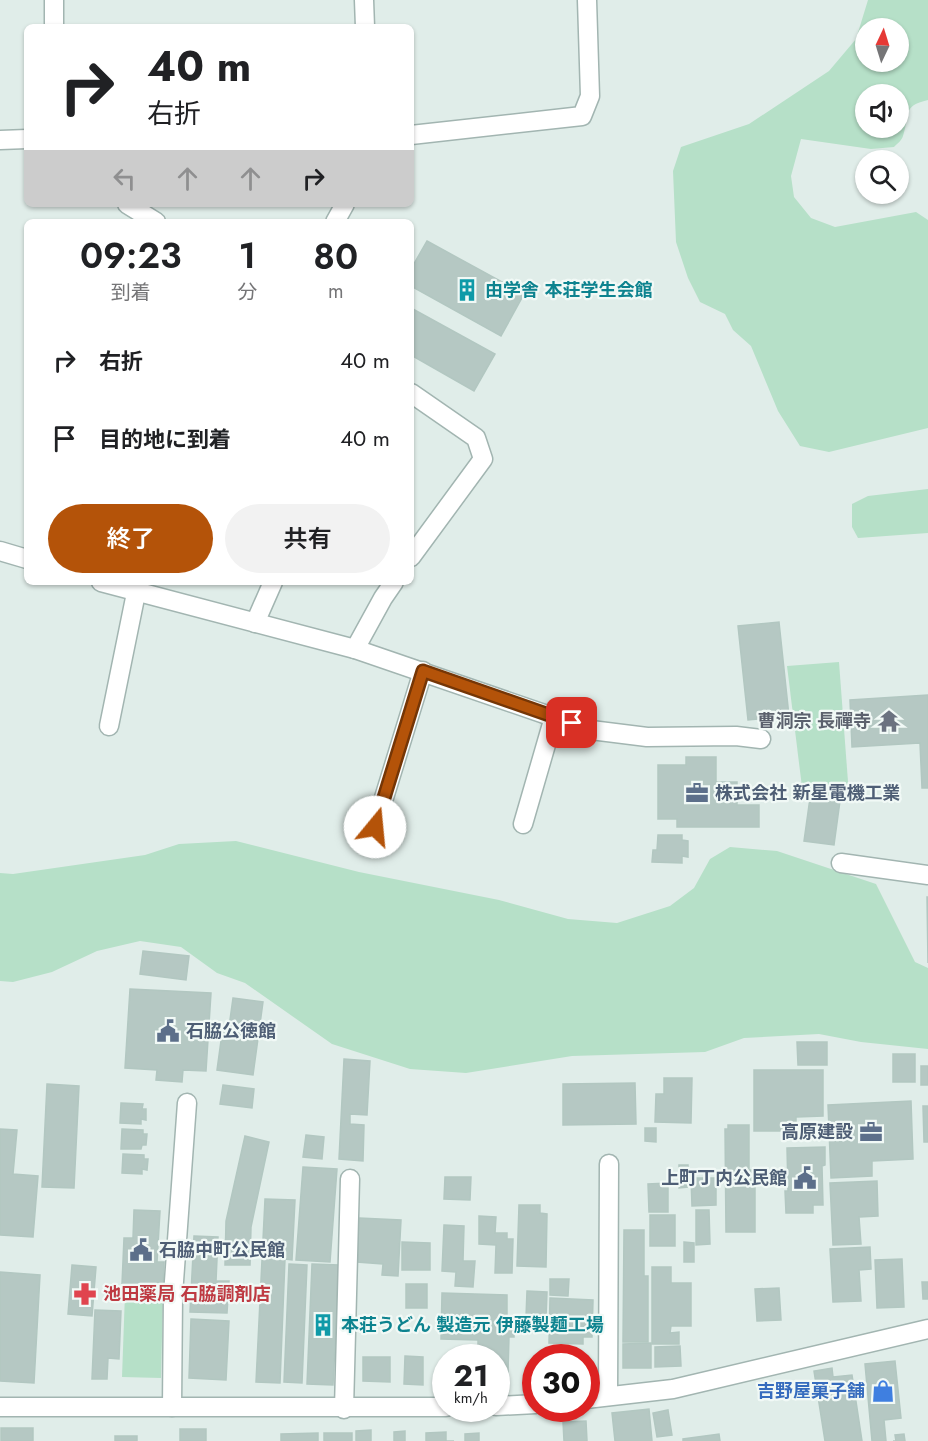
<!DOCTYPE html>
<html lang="ja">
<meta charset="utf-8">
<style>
body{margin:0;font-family:Jost,"Noto Sans JP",sans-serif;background:#f2f2f2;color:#202124;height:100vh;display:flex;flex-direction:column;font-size:22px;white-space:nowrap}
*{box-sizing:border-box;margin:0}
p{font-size:20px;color:#757577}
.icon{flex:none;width:33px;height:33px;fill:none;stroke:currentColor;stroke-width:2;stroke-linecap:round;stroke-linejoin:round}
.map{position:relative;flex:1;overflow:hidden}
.side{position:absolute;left:24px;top:219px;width:390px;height:366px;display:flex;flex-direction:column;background:#fff;border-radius:9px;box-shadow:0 2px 4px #0004}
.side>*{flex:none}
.banner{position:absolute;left:24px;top:24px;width:390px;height:183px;border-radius:9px;box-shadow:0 2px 4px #0004;background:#fff;color:#202124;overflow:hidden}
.needle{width:39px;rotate:4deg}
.buttons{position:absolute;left:855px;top:18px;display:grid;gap:12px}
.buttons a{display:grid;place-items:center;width:54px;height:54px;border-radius:50%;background:#fff;box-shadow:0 2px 4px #0004;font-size:30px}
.speed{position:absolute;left:432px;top:1344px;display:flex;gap:12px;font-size:30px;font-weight:700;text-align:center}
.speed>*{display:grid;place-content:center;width:78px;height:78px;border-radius:50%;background:#fff;box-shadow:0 2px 4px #0004;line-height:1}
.speed small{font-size:15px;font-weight:400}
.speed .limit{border:9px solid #d22;background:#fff;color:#111}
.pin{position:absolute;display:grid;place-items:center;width:51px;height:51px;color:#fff;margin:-26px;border-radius:12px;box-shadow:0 3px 9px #0006}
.me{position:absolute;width:66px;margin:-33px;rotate:17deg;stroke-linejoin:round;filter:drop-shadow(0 0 4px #0008)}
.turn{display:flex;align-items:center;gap:21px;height:126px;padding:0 24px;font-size:27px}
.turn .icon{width:78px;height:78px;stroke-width:2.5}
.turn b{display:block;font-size:42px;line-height:51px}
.lanes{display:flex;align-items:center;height:57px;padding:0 24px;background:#0003;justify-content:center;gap:30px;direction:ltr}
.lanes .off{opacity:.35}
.eta{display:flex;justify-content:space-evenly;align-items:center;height:102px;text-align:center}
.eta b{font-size:36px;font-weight:600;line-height:42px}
.button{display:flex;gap:12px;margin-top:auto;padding:12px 24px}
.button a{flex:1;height:69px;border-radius:36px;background:#b45309;color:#fff;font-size:24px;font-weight:600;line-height:69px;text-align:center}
.button a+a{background:#f2f2f2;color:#202124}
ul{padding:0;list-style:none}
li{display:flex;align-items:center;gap:18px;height:78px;padding:0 24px}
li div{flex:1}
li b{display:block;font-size:22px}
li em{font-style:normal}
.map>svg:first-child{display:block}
.green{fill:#b6e0c8;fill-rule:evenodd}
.building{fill:#b5c8c3;stroke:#b2c7c1;stroke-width:1.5}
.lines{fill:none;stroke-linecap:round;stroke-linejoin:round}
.minor-casing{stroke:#a2b5b1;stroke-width:21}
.tertiary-casing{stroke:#a2b5b1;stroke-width:21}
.minor{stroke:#fff;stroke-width:18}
.tertiary{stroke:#fff;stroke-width:18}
.route-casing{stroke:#753606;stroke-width:15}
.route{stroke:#b45309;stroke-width:10}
.labels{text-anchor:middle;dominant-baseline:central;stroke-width:4.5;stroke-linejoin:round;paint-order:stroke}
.culture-label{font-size:18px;font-weight:bold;fill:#0d838f;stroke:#f1f9f6;text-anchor:start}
.worship-label{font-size:18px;font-weight:bold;fill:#5b616d;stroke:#f1f9f6;text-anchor:end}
.service-label{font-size:18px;font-weight:bold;fill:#4e5e75;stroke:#f1f9f6;text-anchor:start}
.health-label{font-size:18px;font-weight:bold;fill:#be3a42;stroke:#f1f9f6;text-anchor:start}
.shop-label{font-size:18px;font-weight:bold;fill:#366cbe;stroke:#f1f9f6;text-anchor:end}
</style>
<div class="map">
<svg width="928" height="1441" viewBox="0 0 928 1441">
<rect width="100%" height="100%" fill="#e0ede9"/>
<!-- green -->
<g class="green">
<path d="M868 0H928V100C901 106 910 116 903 136 902 140 897 144 894 147L871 149 801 139 791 176 794 197 811 218 835 227 916 212 928 220V428L829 452 800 446 778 411 751 346 733 330 725 314 700 302 688 278 676 242 673 171 681 147 749 124 829 71 856 39ZM866 28H898V62H866ZM866 94H898V128H866Z"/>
<path d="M928 489V533L858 538 852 527V504L868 496Z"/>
<path d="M839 662 849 795 845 799 812 791 802 787 787 666Z"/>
<path d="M236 841 359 872 499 900 568 919 617 923 670 906 694 888 710 859 730 847 777 851 876 884 915 962 928 968V1049L861 1042 819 1034 744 1038 705 1052 572 1056 466 1073 410 1069 332 1044 245 983 217 973 181 947 140 941 97 951 52 972 13 982 0 981V873L13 874 145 855 179 844Z"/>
<path d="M125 1293 163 1294 161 1378 122 1377Z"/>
</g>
<!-- building -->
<g class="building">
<path d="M427 241 524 294 501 336 411 286V269Z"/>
<path d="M411 308 495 354 474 391 411 355Z"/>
<path d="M779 622 789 716 748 720 738 626Z"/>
<path d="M928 695V788H922L920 743 852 747 850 700Z"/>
<path d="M686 757H716V782H737V805H759V827H677V819H658V765H686Z"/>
<path d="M810 798 840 801 834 845 804 841Z"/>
<path d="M658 835H682V840L688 841V857L682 856V863L652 862 653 850H657Z"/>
<path d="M927 897H928V963Z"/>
<path d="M143 951 189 956 186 980 140 974Z"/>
<path d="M130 989 211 993 206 1071 183 1070 182 1082 156 1080 157 1070 125 1068Z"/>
<path d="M233 998 263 1002 253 1075 217 1070 223 1026 229 1027Z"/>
<path d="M797 1042H827V1065H798Z"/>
<rect x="893" y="1054" width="22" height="28"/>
<path d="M344 1059 370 1061 367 1115 350 1114V1124L364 1125 363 1161 339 1159Z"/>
<rect x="921" y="1066" width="7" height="19"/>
<path d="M754 1070H823V1116L796 1117V1131H754Z"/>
<path d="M664 1078H692L691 1123 655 1122 656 1094H664Z"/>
<path d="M635 1083 636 1124 563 1125V1084Z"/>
<path d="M47 1084 79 1086 74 1188 42 1187Z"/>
<path d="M223 1085 254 1089 252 1108 220 1104Z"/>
<path d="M911 1101 913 1159 872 1161V1176L831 1178 828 1105Z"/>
<path d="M121 1103 143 1104 142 1109H146V1120L141 1119V1124L120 1123Z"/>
<path d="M923 1106H928V1142H924Z"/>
<path d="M728 1125H749V1170H755V1232H726L725 1129H728Z"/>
<path d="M645 1128H656V1142L645 1141Z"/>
<path d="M0 1129 17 1130 13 1174 38 1176 33 1237 0 1235Z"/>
<path d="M122 1129 143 1130V1134H147L146 1145H142L141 1149H121Z"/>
<path d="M306 1135 324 1137 322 1159 303 1157Z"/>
<path d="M245 1136 269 1142 251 1227 250 1265H225L226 1221Z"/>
<path d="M825 1147V1165L822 1166 823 1205H813V1213H786L785 1191H788L787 1148Z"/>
<path d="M123 1154 144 1155V1159H148L147 1170 142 1169V1174L122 1173Z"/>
<path d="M679 1165H688V1187L679 1188Z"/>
<path d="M303 1167 337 1169 330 1262 296 1260Z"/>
<path d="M445 1177H471L470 1200 444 1199Z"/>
<path d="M691 1178H716V1205L692 1206Z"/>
<path d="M877 1181 878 1216 859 1217 861 1244 833 1245 830 1183Z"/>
<path d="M668 1183V1212H649L648 1184Z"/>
<path d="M265 1199 295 1200 292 1260 285 1259 280 1383 256 1382Z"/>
<path d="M519 1205H540V1213L547 1214 546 1267 517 1266Z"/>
<path d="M134 1210 160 1211 157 1262H164L163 1286 122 1284 124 1238H133Z"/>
<path d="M696 1210H709L710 1244 696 1245Z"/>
<rect x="650" y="1215" width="25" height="31"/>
<path d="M479 1216 496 1217 495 1233H507V1239H513L512 1273H495L496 1245 479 1244Z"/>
<path d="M359 1218 401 1220 398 1276 382 1275 383 1264 357 1262Z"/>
<path d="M444 1225 464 1226 463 1261H475L473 1287 455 1286 456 1272 442 1271Z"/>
<path d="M624 1230H644V1276H648V1342H623Z"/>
<path d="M194 1236 218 1237 216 1281H229L227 1313 190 1312Z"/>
<path d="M402 1242 430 1243V1270H402Z"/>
<path d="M684 1242 694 1243V1262H684Z"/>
<path d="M870 1247 871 1269 859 1270 861 1301 833 1302 830 1249Z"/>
<path d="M902 1259 904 1307 877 1308 875 1260Z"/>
<path d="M289 1264 307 1265 302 1383 284 1382Z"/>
<path d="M312 1264 339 1265 333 1385 307 1384Z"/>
<path d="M72 1265 96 1267 92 1316 68 1314Z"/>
<path d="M652 1267H671V1283H691V1326H671L670 1333 679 1332V1344H652Z"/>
<path d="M0 1272 40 1275 34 1383 0 1381Z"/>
<path d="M550 1279H569L568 1296 550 1295Z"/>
<path d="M922 1282H928V1299H923Z"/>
<rect x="406" y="1284" width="21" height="24"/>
<path d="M779 1288 781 1320 757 1321 755 1289Z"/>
<path d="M527 1291 547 1292 546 1318 526 1317Z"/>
<path d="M442 1293 507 1295V1318H514V1337H509L508 1372 501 1371V1381H496V1358H478V1340L441 1339Z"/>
<path d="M550 1298 593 1300 592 1337H583V1344L549 1343Z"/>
<path d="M95 1310 121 1311 119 1359 108 1358 107 1379H92Z"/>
<path d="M191 1319 229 1321 226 1380 189 1378Z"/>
<path d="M651 1343V1368H623V1344Z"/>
<path d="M680 1346 681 1366 655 1367V1347Z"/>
<path d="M405 1356 423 1357V1385L404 1384Z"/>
<path d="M363 1357H390V1382L363 1381Z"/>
<path d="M895 1361 901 1418 884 1420 886 1441H872L865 1364Z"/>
<path d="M832 1368 833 1377 852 1375 862 1441H825L814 1371Z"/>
<path d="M649 1409 652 1441H615L612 1413Z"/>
<path d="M668 1410 672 1435 657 1437 653 1413Z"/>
<path d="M586 1421 587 1441H564L563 1422Z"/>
<rect x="1" y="1428" width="32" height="13"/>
<rect x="180" y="1429" width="26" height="12"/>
<path d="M371 1430V1441H356V1431Z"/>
<path d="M405 1431V1441H394V1432Z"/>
<path d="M446 1432V1441H454H426V1433Z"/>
<path d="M318 1433V1441H281V1434Z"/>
<rect x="324" y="1433" width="28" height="8"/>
<path d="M479 1433V1441H465V1434Z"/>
<path d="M719 1434 720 1441H683V1439Z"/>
<path d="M904 1434 905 1441H893H896L895 1435Z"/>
<rect x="115" y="1436" width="22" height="5"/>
</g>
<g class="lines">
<!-- minor casing -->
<g class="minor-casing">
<g id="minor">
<path d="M54 0V27"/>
<path d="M364 0 365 27"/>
<path d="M411 135 582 116 590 96 587 0"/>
<path d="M0 140 27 139"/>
<path d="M127 204 156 222"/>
<path d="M335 222 345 204"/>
<path d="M411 393 476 438 483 459 411 557"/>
<path d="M0 551 27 559"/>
<path d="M101 582 355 649 591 730 647 737 736 736 761 739"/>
<path d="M255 623 273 582"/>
<path d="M355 649 383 598 394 582"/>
<path d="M109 726 136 593"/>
<path d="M523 824 554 717"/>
<path d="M375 827 423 671"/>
<path d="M841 863 928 875"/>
<path d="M608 1396 609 1164"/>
<path d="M172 1407 173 1295 187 1103"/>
<path d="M344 1409 350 1179"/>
</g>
</g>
<!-- tertiary casing -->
<g class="tertiary-casing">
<g id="tertiary">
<path d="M586 1399 673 1389 928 1329"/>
<path d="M496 1406 536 1404"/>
<path d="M0 1407H446"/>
</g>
</g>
<!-- minor -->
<use href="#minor" class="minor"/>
<!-- tertiary -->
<use href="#tertiary" class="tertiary"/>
</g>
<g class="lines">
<!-- route casing -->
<g class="route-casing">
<path id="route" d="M375 827 423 671 572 723"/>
</g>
<!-- route -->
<use href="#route" class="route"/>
</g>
<!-- icons -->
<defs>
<g id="building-bare" transform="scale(1.8)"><path d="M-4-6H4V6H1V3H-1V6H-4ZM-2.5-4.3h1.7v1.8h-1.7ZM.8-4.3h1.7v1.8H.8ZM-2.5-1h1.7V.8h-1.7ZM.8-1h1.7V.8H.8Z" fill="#0f9aa8" stroke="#f1f9f6" stroke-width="2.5" paint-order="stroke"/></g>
<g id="temple-bare" transform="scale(1.8)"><path d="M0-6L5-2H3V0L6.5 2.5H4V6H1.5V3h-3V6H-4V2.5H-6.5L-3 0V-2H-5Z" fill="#6b7280" stroke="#f1f9f6" stroke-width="2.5" paint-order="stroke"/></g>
<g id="office-bare" transform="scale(1.8)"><path d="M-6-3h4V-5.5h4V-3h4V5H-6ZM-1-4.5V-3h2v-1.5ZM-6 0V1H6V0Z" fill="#5c6f8a" stroke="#f1f9f6" stroke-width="2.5" paint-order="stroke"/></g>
<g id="civic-bare" transform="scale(1.8)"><path d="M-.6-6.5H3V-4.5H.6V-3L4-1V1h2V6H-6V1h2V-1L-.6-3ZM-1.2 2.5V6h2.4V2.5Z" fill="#5c6f8a" stroke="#f1f9f6" stroke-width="2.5" paint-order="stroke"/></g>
<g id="pharmacy-bare" transform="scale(1.8)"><path d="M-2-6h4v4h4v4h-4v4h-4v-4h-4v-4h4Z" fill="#e0444e" stroke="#f1f9f6" stroke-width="2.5" paint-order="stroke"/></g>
<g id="shop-bare" transform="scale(1.8)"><path d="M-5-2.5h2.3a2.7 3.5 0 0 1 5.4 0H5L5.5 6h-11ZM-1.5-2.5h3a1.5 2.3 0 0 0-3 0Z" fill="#3f7fe0" stroke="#f1f9f6" stroke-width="2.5" paint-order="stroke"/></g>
</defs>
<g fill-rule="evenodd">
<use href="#building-bare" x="467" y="290"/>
<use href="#temple-bare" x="889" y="721"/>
<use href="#office-bare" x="697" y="793"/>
<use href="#civic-bare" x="168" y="1031"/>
<use href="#office-bare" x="871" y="1132"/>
<use href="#civic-bare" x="805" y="1178"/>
<use href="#civic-bare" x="141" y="1250"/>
<use href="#pharmacy-bare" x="85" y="1294"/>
<use href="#building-bare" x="323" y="1325"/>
<use href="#shop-bare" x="883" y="1391"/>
</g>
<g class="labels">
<!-- culture labels -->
<g class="culture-label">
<text x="485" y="290">由学舎 本荘学生会館</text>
<text x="341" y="1325">本荘うどん 製造元 伊藤製麺工場</text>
</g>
<!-- worship labels -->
<g class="worship-label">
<text x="871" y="721">曹洞宗 長禪寺</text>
</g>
<!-- service labels -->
<g class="service-label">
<text x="715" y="793">株式会社 新星電機工業</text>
<text x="186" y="1031">石脇公徳館</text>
<text x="853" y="1132" text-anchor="end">高原建設</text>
<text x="787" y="1178" text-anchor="end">上町丁内公民館</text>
<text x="159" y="1250">石脇中町公民館</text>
</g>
<!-- health labels -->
<g class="health-label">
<text x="103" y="1294">池田薬局 石脇調剤店</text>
</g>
<!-- shop labels -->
<g class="shop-label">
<text x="865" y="1391">吉野屋菓子舗</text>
</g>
</g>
</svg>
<div class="buttons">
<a><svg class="needle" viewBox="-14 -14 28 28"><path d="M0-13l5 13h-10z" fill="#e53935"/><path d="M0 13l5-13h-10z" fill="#757577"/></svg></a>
<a><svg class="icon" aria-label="sound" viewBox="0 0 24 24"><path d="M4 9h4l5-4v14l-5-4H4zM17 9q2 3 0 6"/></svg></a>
<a><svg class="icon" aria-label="search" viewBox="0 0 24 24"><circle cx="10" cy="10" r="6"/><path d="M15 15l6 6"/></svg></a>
</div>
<div class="speed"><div>21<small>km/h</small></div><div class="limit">30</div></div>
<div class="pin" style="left:572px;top:723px;background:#d93025"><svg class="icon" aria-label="arrive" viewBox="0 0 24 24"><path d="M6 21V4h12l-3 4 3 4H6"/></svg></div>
<svg class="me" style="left:375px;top:827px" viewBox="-20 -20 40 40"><circle r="19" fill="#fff"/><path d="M0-13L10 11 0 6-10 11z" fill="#b45309"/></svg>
<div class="banner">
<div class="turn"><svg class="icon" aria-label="right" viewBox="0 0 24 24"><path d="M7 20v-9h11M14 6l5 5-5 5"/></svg><div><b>40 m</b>右折</div></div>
<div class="lanes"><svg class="icon off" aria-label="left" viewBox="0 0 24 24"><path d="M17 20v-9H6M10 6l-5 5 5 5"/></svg><svg class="icon off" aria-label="ahead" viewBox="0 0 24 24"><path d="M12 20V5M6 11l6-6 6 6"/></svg><svg class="icon off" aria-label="ahead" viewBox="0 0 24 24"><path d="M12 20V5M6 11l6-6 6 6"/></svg><svg class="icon" aria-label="right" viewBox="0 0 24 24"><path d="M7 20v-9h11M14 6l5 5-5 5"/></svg></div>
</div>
<section class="side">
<div class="eta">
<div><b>09:23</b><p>到着</p></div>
<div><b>1</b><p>分</p></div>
<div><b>80</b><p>m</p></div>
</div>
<ul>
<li><svg class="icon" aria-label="right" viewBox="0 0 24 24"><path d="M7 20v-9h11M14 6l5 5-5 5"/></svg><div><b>右折</b></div><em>40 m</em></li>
<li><svg class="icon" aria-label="arrive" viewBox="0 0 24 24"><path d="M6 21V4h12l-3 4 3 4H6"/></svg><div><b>目的地に到着</b></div><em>40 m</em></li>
</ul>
<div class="button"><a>終了</a><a>共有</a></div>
</section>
</div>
